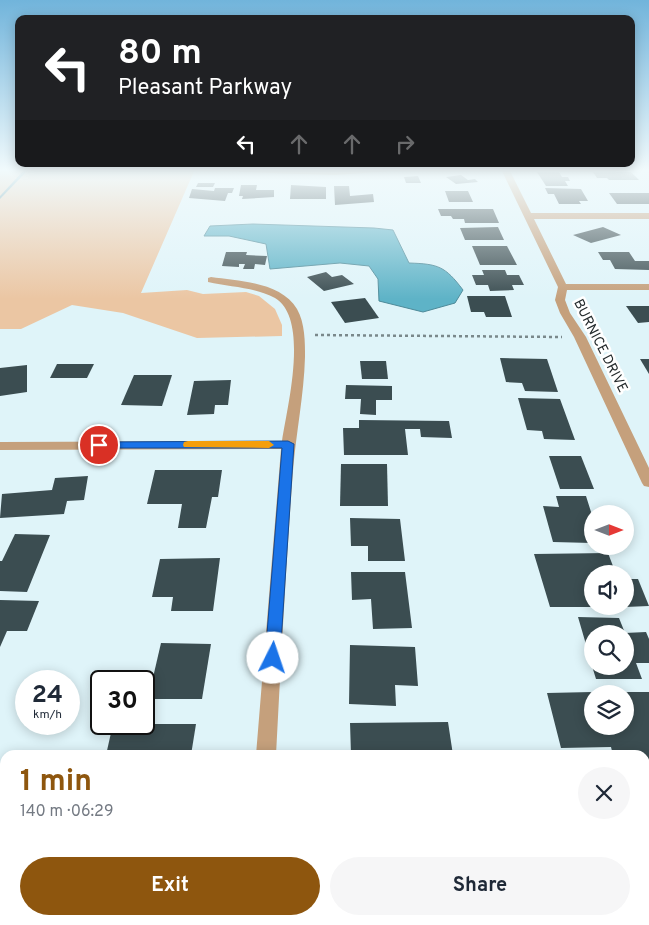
<!DOCTYPE html>
<meta charset="utf-8">
<style>
body{margin:0;font-family:Overpass,sans-serif;background:#f6f6f7;color:#1f2937;height:100vh;display:flex;flex-direction:column;font-size:19px;white-space:nowrap}
*{box-sizing:border-box;margin:0}
p{font-size:16px;color:#747a83}
.icon{flex:none;width:28px;height:28px;fill:none;stroke:currentColor;stroke-width:2;stroke-linecap:round;stroke-linejoin:round}
.map{position:relative;flex:1;overflow:hidden}
.details{position:absolute;left:0px;top:750px;width:650px;height:175px;display:flex;flex-direction:column;background:#fff;border-radius:15px 15px 0 0;box-shadow:0 2px 12px #0003}
.details>*{flex:none}
.hud{position:absolute;left:15px;top:15px;width:620px;height:152px;border-radius:10px;box-shadow:0 2px 12px #0003;background:#202124;color:#fff;overflow:hidden}
.needle{width:32px;rotate:90deg}
.controls{position:absolute;left:584px;top:505px;display:grid;gap:10px}
.controls a{display:grid;place-items:center;width:50px;height:50px;border-radius:50%;background:#fff;box-shadow:0 2px 12px #0003;font-size:25px}
.speed{position:absolute;left:15px;top:670px;display:flex;gap:10px;font-size:25px;font-weight:700;text-align:center}
.speed>*{display:grid;place-content:center;width:65px;height:65px;border-radius:50%;background:#fff;box-shadow:0 2px 12px #0003;line-height:1}
.speed small{font-size:12px;font-weight:400}
.speed .limit{border:2px solid #111;border-radius:8px;background:#fff;color:#111}
.pin{position:absolute;display:grid;place-items:center;width:42px;height:42px;color:#fff;margin:-21px;border:2px solid #fff;border-radius:50%;box-shadow:0 1px 5px #0007}
.me{position:absolute;width:55px;margin:-28px;rotate:4deg;stroke-linejoin:round;filter:drop-shadow(0 0 4px #0008)}
.turn{display:flex;align-items:center;gap:18px;height:105px;padding:0 20px;font-size:22px}
.turn .icon{width:65px;height:65px;stroke-width:2.5}
.turn b{display:block;font-size:35px;line-height:42px}
.lanes{display:flex;align-items:center;height:48px;padding:0 20px;background:#0003;justify-content:center;gap:25px;direction:ltr}
.lanes .off{opacity:.35}
.round{display:grid;place-items:center;flex:none;width:52px;height:52px;border-radius:26px;background:#f6f6f7}
.headline{display:flex;align-items:center;justify-content:space-between;height:85px;padding:0 20px}
h1{font-size:30px;font-weight:700;line-height:38px;color:#8e560e}
.cta{display:flex;gap:10px;margin-top:auto;padding:10px 20px}
.cta a{flex:1;height:58px;border-radius:30px;background:#8e560e;color:#fff;font-size:20px;font-weight:700;line-height:58px;text-align:center}
.cta a+a{background:#f6f6f7;color:#1f2937}
.map>svg:first-child{display:block}
.green{fill:#ebc6a3}
.water{fill:#5eb3c7;stroke:#4d8a99}
.lines{fill:none;stroke-linecap:round;stroke-linejoin:round}
.stream{fill:#4d8a99;fill-rule:evenodd}
.building{fill:#3b4d51}
.path{stroke:#7a888b;stroke-width:2.5;stroke-dasharray:3 3;stroke-linecap:butt}
.minor{fill:#c5a07c;fill-rule:evenodd}
.route{fill:#1a73e8;stroke:#114b97}
.slow{fill:#f59e0b}
.labels{text-anchor:middle;dominant-baseline:central;stroke-width:5;stroke-linejoin:round;paint-order:stroke}
.far-street-label{font-size:14px;fill:#242b2d;stroke:#fff}
</style>
<div class="map">
<svg width="649" height="925" viewBox="0 0 649 925">
<rect width="100%" height="100%" fill="#dff4f9"/>
<!-- green -->
<path class="green" d="M0 169H195L141 293 187 290 203 294 246 292 259 296 275 309 282 325V336L197 338 123 313 72 305 21 329H0Z"/>
<!-- water -->
<path class="water" d="M253 224 374 228 393 230 409 263C438 264 445 266 463 290L455 303 423 312 379 301 378 279 369 266 340 263 270 269 266 244 229 236H204L210 226Z"/>
<g class="lines">
<!-- stream -->
<path class="stream" d="M25 169H29L0 199V196Z"/>
</g>
<!-- building -->
<g class="building">
<path d="M537 172H559L562 177H568L570 181H565L568 186H546Z"/>
<path d="M593 172H631L639 180H609L607 178H597Z"/>
<path d="M461 175 468 180 475 179 478 182 456 184 446 177Z"/>
<path d="M418 176 421 183H406L404 177Z"/>
<path d="M198 183H215L213 187H196Z"/>
<path d="M241 185H257L256 190H274V197L242 199 243 196H239Z"/>
<path d="M291 185 326 187V199H290Z"/>
<path d="M334 186H349L350 196 373 194 374 202 335 205Z"/>
<path d="M215 188H234L232 193H228L225 201 189 198 192 189 214 191Z"/>
<path d="M545 188 581 189 588 201H579L581 204H559L554 194H548Z"/>
<path d="M445 191H468L473 202H449Z"/>
<path d="M609 193H649V204H617Z"/>
<path d="M438 209H493L499 223H465L464 219H453L451 216H441Z"/>
<path d="M498 227 504 240H465L460 228Z"/>
<path d="M603 227 621 235 591 243 573 235Z"/>
<path d="M472 246H507L517 265H480Z"/>
<path d="M226 252H247L246 255 267 256 265 265 255 264 254 269H243L245 264H239V267L222 266Z"/>
<path d="M598 252H629L635 261H649V270L615 269 610 260H603Z"/>
<path d="M482 270H505L507 275H519L524 285H512L514 290 490 291 488 285H476L472 275H484Z"/>
<path d="M326 272 332 277 342 275 354 284 324 291 307 277Z"/>
<path d="M467 296H505L512 317H486L484 312H471Z"/>
<path d="M365 298 379 318 345 323 331 302Z"/>
<path d="M626 306H649V322L638 323Z"/>
<path d="M500 358 547 359 558 392 525 391 522 383 506 382Z"/>
<path d="M640 359H649V374Z"/>
<path d="M360 361H386L388 379H362Z"/>
<path d="M57 364H94L87 378H50Z"/>
<path d="M27 365V392L0 396V368Z"/>
<path d="M134 375H172L162 406 121 405Z"/>
<path d="M231 380 228 405H215L214 414 187 415 194 381Z"/>
<path d="M346 385 392 386V400H376V415L360 414 361 399H345Z"/>
<path d="M518 398 560 399 575 440 544 439 542 431 527 430Z"/>
<path d="M359 420 449 421 452 438 421 437 420 429H405L408 455H344L343 428H359Z"/>
<path d="M549 456H581L594 489H560Z"/>
<path d="M341 464H387L388 506H340Z"/>
<path d="M155 470H222L218 497H212L206 528H178L182 504H147Z"/>
<path d="M88 476 84 500 67 501 64 514 0 518 2 494 52 490 55 478Z"/>
<path d="M556 496H586L592 515V543L553 542 543 506 559 507Z"/>
<path d="M350 518 400 519 405 561H368V546H351Z"/>
<path d="M15 534 50 535 27 592 0 591V561H2Z"/>
<path d="M608 553 616 574H592V607H550L534 554Z"/>
<path d="M220 558 213 611H171L173 597H152L160 559Z"/>
<path d="M351 572H405L412 628 373 629 371 599 352 600Z"/>
<path d="M625 579H638L649 606 625 607Z"/>
<path d="M0 600 39 601 27 631H7L0 647Z"/>
<path d="M578 617 619 618 625 633 646 632 649 639V663H636L642 679H596L592 666H625V634H592V665Z"/>
<path d="M161 643 211 644 202 699H148Z"/>
<path d="M350 645 415 647 418 686 395 685 396 706 349 704Z"/>
<path d="M592 692V726H625V694H604V692H649V767H645V755H613L611 747 561 748 547 693Z"/>
<path d="M448 722 453 755H351L350 723Z"/>
<path d="M113 724H196L191 755H106Z"/>
<path d="M645 784H649V820L645 809Z"/>
<path d="M645 908H649V925H640L638 920H645Z"/>
<path d="M95 920H164L163 925H94Z"/>
</g>
<g class="lines">
<!-- path -->
<path class="path" d="M315 335 562 337"/>
<!-- minor -->
<g class="minor">
<path d="M288 169H397L393 171 335 175 240 172 236 170Z"/>
<path d="M501 169H509L531 213H649V219H534L566 284H649V290H567L565 300 570 313 586 337 649 468V487L644 486 642 483 574 337 560 313 555 300 558 287Z"/>
<path d="M211 277C239 281 281 282 297 309 305 323 305 342 305 357 304 395 296 433 293 471 286 565 281 660 276 755H256L281 449 0 450V442L282 441C287 407 310 319 275 298 254 287 230 287 208 282V278Z"/>
<path d="M242 920H266L265 925H241Z"/>
</g>
</g>
<!-- sky -->
<linearGradient id="sky" x2="0" y2="1"><stop stop-color="#71b4db"/><stop offset="0.57" stop-color="#f1fafc"/><stop offset="1" stop-color="#f1fafc" stop-opacity="0"/></linearGradient>
<rect width="649" height="299" fill="url(#sky)"/>
<!-- route -->
<path class="route" d="M288 441 294 444 280 658 278 662 273 664 267 662 265 658 282 448H99L94 445 99 442Z"/>
<!-- slow -->
<path class="slow" d="M188 441H269L274 445 269 448 184 447 183 445 184 442Z"/>
<g class="labels">
<!-- far-street labels -->
<g class="far-street-label">
<text transform="translate(600 346) rotate(63)">BURNICE DRIVE</text>
</g>
</g>
</svg>
<div class="controls">
<a><svg class="needle" viewBox="-14 -14 28 28"><path d="M0-13l5 13h-10z" fill="#e53935"/><path d="M0 13l5-13h-10z" fill="#747a83"/></svg></a>
<a><svg class="icon" aria-label="sound" viewBox="0 0 24 24"><path d="M4 9h4l5-4v14l-5-4H4zM17 9q2 3 0 6"/></svg></a>
<a><svg class="icon" aria-label="search" viewBox="0 0 24 24"><circle cx="10" cy="10" r="6"/><path d="M15 15l6 6"/></svg></a>
<a><svg class="icon" aria-label="layers" viewBox="0 0 24 24"><path d="M12 4l9 5-9 5-9-5zM3 14l9 5 9-5"/></svg></a>
</div>
<div class="speed"><div>24<small>km/h</small></div><div class="limit">30</div></div>
<div class="pin" style="left:99px;top:445px;background:#d93025"><svg class="icon" aria-label="arrive" viewBox="0 0 24 24"><path d="M6 21V4h12l-3 4 3 4H6"/></svg></div>
<svg class="me" style="left:273px;top:658px" viewBox="-20 -20 40 40"><circle r="19" fill="#fff"/><path d="M0-13L10 11 0 6-10 11z" fill="#1a73e8"/></svg>
<div class="hud">
<div class="turn"><svg class="icon" aria-label="left" viewBox="0 0 24 24"><path d="M17 20v-9H6M10 6l-5 5 5 5"/></svg><div><b>80 m</b>Pleasant Parkway</div></div>
<div class="lanes"><svg class="icon" aria-label="left" viewBox="0 0 24 24"><path d="M17 20v-9H6M10 6l-5 5 5 5"/></svg><svg class="icon off" aria-label="ahead" viewBox="0 0 24 24"><path d="M12 20V5M6 11l6-6 6 6"/></svg><svg class="icon off" aria-label="ahead" viewBox="0 0 24 24"><path d="M12 20V5M6 11l6-6 6 6"/></svg><svg class="icon off" aria-label="right" viewBox="0 0 24 24"><path d="M7 20v-9h11M14 6l5 5-5 5"/></svg></div>
</div>
<section class="details">
<div class="headline"><div><h1>1 min</h1><p>140 m · 06:29</p></div><a class="round"><svg class="icon" aria-label="close" viewBox="0 0 24 24"><path d="M6 6l12 12M18 6L6 18"/></svg></a></div>
<div class="cta"><a>Exit</a><a>Share</a></div>
</section>
</div>
